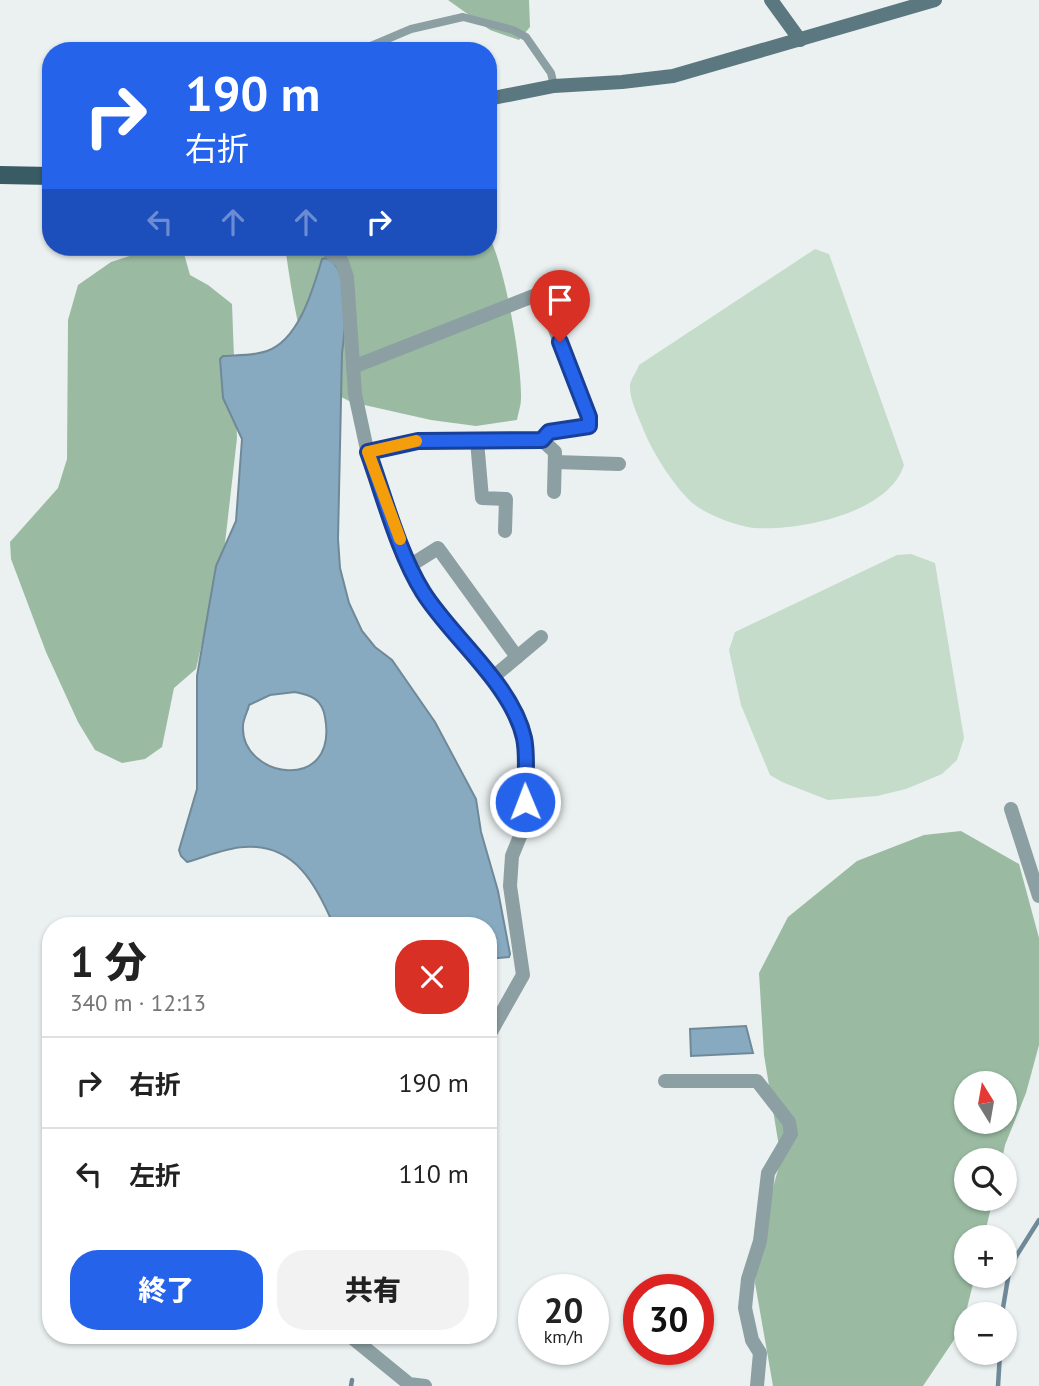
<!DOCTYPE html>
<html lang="ja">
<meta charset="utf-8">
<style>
body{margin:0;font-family:"PT Sans","Noto Sans JP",sans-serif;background:#f2f2f2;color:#222;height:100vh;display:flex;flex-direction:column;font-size:26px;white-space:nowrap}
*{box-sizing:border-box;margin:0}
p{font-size:23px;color:#767676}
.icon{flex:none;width:38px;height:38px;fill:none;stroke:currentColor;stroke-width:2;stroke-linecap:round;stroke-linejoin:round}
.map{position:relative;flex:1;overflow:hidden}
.panel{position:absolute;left:42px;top:917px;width:455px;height:427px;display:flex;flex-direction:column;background:#fff;border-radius:28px;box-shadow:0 2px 5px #0004}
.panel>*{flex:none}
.banner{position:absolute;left:42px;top:42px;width:455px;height:214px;border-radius:28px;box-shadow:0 2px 5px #0004;background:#2563eb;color:#fff;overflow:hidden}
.needle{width:46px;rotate:349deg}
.controls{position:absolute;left:954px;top:1071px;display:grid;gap:14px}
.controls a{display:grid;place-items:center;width:63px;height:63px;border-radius:50%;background:#fff;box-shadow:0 2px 5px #0004;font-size:35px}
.speed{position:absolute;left:518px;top:1274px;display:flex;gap:14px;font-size:35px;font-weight:700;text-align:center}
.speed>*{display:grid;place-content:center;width:91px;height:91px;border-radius:50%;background:#fff;box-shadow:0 2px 5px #0004;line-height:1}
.speed small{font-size:18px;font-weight:400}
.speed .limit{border:10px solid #d22;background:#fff;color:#111}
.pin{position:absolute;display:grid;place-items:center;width:60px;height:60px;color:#fff;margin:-72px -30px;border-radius:50% 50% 50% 0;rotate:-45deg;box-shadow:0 0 7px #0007}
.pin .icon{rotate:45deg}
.me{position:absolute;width:77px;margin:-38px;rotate:359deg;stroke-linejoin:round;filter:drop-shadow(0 0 5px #0008)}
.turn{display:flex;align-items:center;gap:24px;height:147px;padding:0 28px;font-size:32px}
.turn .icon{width:91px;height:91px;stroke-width:2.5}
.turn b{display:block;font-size:49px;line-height:60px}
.lanes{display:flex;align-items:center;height:66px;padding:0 28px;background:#0003;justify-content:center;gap:35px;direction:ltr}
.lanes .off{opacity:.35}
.round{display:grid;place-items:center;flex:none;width:74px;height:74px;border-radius:28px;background:#f2f2f2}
.head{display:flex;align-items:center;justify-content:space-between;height:119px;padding:0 28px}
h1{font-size:42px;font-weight:800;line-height:52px}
.button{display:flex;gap:14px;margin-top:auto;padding:14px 28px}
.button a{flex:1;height:80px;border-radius:28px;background:#2563eb;color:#fff;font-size:28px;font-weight:800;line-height:80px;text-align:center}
.button a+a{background:#f2f2f2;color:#222}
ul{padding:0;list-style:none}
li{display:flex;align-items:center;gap:21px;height:91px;padding:0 28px;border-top:2px solid #e0e0e0}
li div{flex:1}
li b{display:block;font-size:26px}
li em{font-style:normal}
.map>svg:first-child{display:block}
.green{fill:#c4dcc9}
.forest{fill:#9abba2;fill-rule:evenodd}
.water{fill:#87aac0;stroke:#708998;stroke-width:2;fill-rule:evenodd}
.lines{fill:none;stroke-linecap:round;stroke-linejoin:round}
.stream{stroke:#708998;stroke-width:4.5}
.lane{stroke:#8c9fa3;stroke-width:8}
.street{stroke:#8c9fa3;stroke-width:14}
.secondary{stroke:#5b777f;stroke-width:14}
.primary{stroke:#395c64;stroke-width:18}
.route-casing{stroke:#184099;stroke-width:18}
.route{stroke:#2563eb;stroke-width:12}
.slow{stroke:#f59e0b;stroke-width:12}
</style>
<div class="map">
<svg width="1039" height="1386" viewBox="0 0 1039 1386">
<rect width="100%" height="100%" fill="#ebf1f1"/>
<!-- green -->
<g class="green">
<path d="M815 249 829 254 904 465C889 513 800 531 755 528 739 527 708 515 695 505 676 490 653 453 644 431 639 418 629 399 630 385 631 379 637 371 639 365Z"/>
<path d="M911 554 935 563 964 738 957 760 942 774 906 789 877 796 828 800 782 782 770 775 741 705 729 650 735 632 897 555Z"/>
</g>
<!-- forest -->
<g class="forest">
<path d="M448 0H529L530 27 519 40 490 30Z"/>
<path d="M488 234C505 266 522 362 521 399 521 406 518 413 517 420L476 426 431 420 351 402 314 383C300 340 292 297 286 253L290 247H488Z"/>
<path d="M176 247 183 250 190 275 208 285 232 304 237 438 225 543 196 669 174 688 162 747 145 759 122 763 95 750 78 722 46 652 11 559 10 542 58 488 67 459 68 320 78 285 111 262 139 253Z"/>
<path d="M961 831 1019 864 1039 938V1045L1026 1093 1005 1145 1002 1160H966V1199H993L984 1237H966V1276H975L962 1328 923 1386H773L755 1283 757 1245 781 1159 764 1055 759 973 788 917 857 861 924 835ZM966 1083H1004V1122H966Z"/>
</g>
<!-- water -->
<g class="water">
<path d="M326 258C351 265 345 332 342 353L338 539 340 568 349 603 362 631 375 647 392 660 435 722 476 799 481 832 498 891 510 954 509 957 488 959V926H334C317 886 295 843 244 847 225 848 205 857 187 862L181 856 179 850 197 789V676L216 566 236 521 242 439 223 398 220 359 223 356C237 355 253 356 267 351 299 340 313 289 322 259ZM295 692C311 695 322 699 325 717 339 795 240 778 243 726 243 719 248 711 249 705L270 695Z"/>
<path d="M746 1026 753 1053 691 1056 690 1029Z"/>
</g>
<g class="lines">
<!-- stream -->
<g class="stream">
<path d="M1002 1314 1010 1266 1039 1220"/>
<path d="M351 1386 352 1380"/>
<path d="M998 1386 1000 1353"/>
</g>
<!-- lane -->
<path class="lane" d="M359 51 411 29 463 17 513 30 526 37 551 73 554 86"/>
<!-- street -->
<g class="street">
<path d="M324 247 342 262 347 277 355 394 366 445 403 548 423 592 492 678 510 706 524 738 525 824 512 856 510 886 523 975 488 1037"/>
<path d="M353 367 541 293 589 417V426L549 432 542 440"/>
<path d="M477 441 482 498 506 499 505 531"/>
<path d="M368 452 418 441 542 440 555 452 554 492"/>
<path d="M555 462 619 464"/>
<path d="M411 565 438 548 517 657"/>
<path d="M492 678 541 637"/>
<path d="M1011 809 1039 896"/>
<path d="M665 1081H757L789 1122 791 1134 768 1173 760 1241 748 1279 745 1308 752 1340 760 1353 757 1386"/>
<path d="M349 1335 409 1384 425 1386"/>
</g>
<!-- secondary -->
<g class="secondary">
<path d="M771 0 800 40"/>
<path d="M488 99 554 86 622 82 673 76 935 0"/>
</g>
<!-- primary -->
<path class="primary" d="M0 175 51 176"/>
</g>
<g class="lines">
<!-- route casing -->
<g class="route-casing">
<path id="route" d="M525 802C525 783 528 756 524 738 512 684 451 637 423 592 398 552 384 496 368 452L418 441 542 440 549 432 589 426V417L560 342"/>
</g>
<!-- route -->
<use href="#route" class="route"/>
<!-- slow -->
<path class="slow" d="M400 539 368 452 416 441"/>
</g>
</svg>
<div class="controls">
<a><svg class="needle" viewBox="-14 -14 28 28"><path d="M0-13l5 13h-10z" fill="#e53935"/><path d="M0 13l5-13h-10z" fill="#767676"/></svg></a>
<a><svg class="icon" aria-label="search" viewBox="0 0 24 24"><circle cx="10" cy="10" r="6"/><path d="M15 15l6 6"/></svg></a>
<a>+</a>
<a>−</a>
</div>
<div class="speed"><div>20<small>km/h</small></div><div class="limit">30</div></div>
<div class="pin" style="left:560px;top:342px;background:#d93025"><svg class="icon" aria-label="arrive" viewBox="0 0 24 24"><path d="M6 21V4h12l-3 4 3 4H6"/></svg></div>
<svg class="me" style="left:525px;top:802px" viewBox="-20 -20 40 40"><circle r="17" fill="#2563eb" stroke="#fff" stroke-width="3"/><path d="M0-11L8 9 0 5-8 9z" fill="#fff"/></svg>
<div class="banner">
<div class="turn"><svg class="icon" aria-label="right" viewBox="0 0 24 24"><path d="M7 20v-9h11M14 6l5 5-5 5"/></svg><div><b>190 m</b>右折</div></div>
<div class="lanes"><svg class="icon off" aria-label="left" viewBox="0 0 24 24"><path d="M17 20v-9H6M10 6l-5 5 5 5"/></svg><svg class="icon off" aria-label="ahead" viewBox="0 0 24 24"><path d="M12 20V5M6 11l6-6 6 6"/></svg><svg class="icon off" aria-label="ahead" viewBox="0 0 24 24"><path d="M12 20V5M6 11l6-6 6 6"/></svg><svg class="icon" aria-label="right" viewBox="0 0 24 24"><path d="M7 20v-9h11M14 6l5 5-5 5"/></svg></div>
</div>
<section class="panel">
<div class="head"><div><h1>1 分</h1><p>340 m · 12:13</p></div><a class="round" style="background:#d93025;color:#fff"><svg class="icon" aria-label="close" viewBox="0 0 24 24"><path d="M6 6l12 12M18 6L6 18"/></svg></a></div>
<ul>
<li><svg class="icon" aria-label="right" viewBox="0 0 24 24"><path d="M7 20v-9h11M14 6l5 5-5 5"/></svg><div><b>右折</b></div><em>190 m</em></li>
<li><svg class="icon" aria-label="left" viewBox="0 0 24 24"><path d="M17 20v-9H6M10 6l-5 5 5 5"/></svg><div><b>左折</b></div><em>110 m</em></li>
</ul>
<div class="button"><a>終了</a><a>共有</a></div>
</section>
</div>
